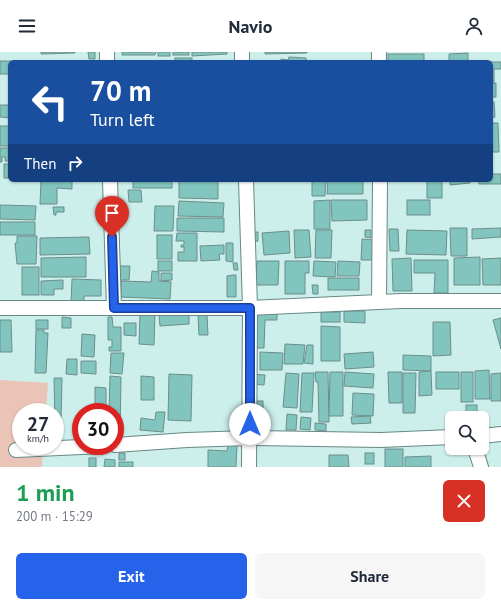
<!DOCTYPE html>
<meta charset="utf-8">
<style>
body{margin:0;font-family:"PT Sans",sans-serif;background:#f6f6f7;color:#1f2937;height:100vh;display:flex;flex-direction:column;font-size:15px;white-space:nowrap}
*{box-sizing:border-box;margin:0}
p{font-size:13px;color:#747a83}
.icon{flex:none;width:22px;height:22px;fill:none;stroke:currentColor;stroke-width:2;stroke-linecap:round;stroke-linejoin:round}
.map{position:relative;height:415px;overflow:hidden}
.drawer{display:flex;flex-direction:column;background:#fff;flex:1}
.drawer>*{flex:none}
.hud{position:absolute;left:8px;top:8px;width:485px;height:122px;border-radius:6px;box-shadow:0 1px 3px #0004;background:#1a4fa0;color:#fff;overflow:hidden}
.fabs{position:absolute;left:445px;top:359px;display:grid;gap:8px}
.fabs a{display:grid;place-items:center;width:44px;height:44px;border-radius:6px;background:#fff;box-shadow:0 1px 3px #0004;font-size:20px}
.speed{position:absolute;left:12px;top:351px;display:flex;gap:8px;font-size:20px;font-weight:700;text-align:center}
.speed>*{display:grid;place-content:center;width:52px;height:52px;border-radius:50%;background:#fff;box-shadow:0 1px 3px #0004;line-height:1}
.speed small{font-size:10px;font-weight:400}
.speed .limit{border:6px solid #d22;background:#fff;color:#111}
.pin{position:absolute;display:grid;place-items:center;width:34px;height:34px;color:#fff;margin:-41px -17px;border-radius:50% 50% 50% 0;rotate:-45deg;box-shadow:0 0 4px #0007}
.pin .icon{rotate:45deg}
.me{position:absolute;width:44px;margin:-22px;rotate:0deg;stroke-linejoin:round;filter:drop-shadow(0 0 3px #0008)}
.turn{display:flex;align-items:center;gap:14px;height:84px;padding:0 16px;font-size:18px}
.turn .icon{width:52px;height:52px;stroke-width:2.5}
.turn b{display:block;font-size:28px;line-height:34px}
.then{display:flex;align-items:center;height:38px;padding:0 16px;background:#0003;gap:8px;font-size:15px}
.round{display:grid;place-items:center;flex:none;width:42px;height:42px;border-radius:6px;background:#f6f6f7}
.headline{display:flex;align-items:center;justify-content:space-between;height:68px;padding:0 16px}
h1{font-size:24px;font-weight:700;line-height:30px;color:#1e9e55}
.cta{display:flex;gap:8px;margin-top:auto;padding:8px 16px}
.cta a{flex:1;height:46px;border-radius:6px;background:#2563eb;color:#fff;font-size:16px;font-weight:700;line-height:46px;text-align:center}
.cta a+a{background:#f6f6f7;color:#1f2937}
header{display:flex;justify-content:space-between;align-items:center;height:52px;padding:0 16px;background:#fff;font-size:18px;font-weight:700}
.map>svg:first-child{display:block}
.green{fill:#ebc4b8}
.building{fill:#82c5be;stroke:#6d8e8a}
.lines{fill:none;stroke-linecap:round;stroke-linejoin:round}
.minor-casing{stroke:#688885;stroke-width:16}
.minor{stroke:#fff;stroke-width:14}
.route-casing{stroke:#184099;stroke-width:10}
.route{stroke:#2563eb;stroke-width:7}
</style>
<header><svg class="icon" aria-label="menu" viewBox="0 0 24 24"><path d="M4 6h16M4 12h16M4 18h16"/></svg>Navio<svg class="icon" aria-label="person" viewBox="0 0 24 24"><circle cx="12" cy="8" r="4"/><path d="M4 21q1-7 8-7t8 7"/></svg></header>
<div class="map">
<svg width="501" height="415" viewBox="0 0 501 415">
<rect width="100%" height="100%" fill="#ccefeb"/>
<!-- green -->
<path class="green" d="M0 328 48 331 46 360H21V394H43L42 415H0Z"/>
<!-- building -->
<g class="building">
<path d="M41 0H75V1L41 2Z"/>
<path d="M88 0H95V7H89Z"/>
<path d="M122 0H156L155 3H122Z"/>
<rect x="158" y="0" width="12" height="4"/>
<rect x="173" y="0" width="16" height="3"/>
<path d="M192 0H227V2L192 4Z"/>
<path d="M265 0H307V1L265 2Z"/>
<path d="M468 1V10H449V2Z"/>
<rect x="388" y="2" width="36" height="8"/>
<path d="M289 5 306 6 307 10H281V7L288 8Z"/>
<rect x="175" y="6" width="17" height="4"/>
<path d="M0 9H31V10H10V22H0Z"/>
<path d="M489 10H501V17H491V10Z"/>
<rect x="491" y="18" width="3" height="13"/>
<path d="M496 31V45H491V32Z"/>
<path d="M491 50H494L495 65 491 66Z"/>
<path d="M0 53H10V66L0 65Z"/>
<path d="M491 71H498L499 100H491Z"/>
<rect x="0" y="74" width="10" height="20"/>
<path d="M0 96H10V109H5V105H2V110H0Z"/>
<rect x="4" y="112" width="6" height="14"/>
<path d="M491 122H501V132H479V128H491Z"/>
<path d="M41 128 72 129V137L57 136V152H40Z"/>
<rect x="133" y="128" width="39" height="8"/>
<path d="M179 128H218V147L179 146Z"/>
<path d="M312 128H326L325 144H312Z"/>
<path d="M328 128H363V142H327Z"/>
<rect x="427" y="128" width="15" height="18"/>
<path d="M450 128H470V131L450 133Z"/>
<path d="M128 138H141L142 150H129Z"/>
<path d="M330 148V177H314V149Z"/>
<path d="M331 148H367V168L332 169Z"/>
<rect x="407" y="148" width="23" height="15"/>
<path d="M179 149 224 151 223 165 178 164Z"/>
<path d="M0 153 36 154 35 168 0 167Z"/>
<path d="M155 154H174L173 179H154Z"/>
<path d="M53 155H64V160H56V163H54Z"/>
<path d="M177 166H224V180L177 179Z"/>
<rect x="0" y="170" width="35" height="13"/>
<path d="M450 176H467V204H451Z"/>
<path d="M501 176V185L472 187V177Z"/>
<path d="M389 177H398L399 199H390Z"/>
<path d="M294 178H309L311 205 295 206Z"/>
<path d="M316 178H332L331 206H315Z"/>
<path d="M365 178H371V186L365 185Z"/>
<path d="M407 178 447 179 446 203 406 202Z"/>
<path d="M289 179 290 201 264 203 262 181Z"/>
<path d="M251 180H258V189L252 190Z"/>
<path d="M177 181H197V209H178V200H184V195H181V193H184V189H176Z"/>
<rect x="157" y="183" width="15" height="24"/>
<path d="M17 184H37L36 212H17L15 191H17Z"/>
<path d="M89 185 90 202 40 203V186Z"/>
<path d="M362 187 374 188 373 208H361Z"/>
<path d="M226 191H233V210L226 209Z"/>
<path d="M224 193V202H219L220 208 201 209 200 194Z"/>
<path d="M86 205V225H41V206Z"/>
<path d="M480 205V233H454V206Z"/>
<path d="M411 206 412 239H393L392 207Z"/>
<path d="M501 206V233H483L482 207Z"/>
<path d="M414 208H448V241H434L435 221H414Z"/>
<rect x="158" y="209" width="14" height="10"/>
<path d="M257 209H279L278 233H256Z"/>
<path d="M285 209H309V221H305V242H285Z"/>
<path d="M314 209 336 210 335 225 313 224Z"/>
<path d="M338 209 360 210 359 224H337Z"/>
<path d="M233 211H237L238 218H234Z"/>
<path d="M117 214H130L129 228H116Z"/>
<rect x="22" y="215" width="17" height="28"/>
<path d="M152 219 159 220V229L171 230 170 247 121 245V229L151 230Z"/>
<path d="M161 221H172V228L161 229Z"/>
<path d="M233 223H236V245H227V224Z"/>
<rect x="328" y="226" width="31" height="12"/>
<path d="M72 227 101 228V244H84V251H71Z"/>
<path d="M63 228V237H54V243H41V229Z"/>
<path d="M312 233H318V242H313Z"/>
<path d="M344 259H365V271L344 270Z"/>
<path d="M140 260 155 261 154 293 139 292Z"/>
<path d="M256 260 277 261V268H265L264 296H255Z"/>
<rect x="321" y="260" width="19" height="10"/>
<path d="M189 261V272L160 274 159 263Z"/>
<path d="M198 263H207L208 283H199Z"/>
<path d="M62 265 71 266V276H62Z"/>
<path d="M108 265H112L113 275H121V299H109V295H112V288H108Z"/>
<path d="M501 266V297L493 268Z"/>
<path d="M0 268H11L12 300H0Z"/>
<rect x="36" y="268" width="12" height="9"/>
<path d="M433 270H450L451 303 433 304Z"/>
<path d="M124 271H136V284L124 283Z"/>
<path d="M321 274 340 275V309H321Z"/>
<path d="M36 278H44V281H48L46 321H35Z"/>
<path d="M82 282 95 283 94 305 81 304Z"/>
<path d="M285 292 305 293 303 312H284Z"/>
<path d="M307 293H313V312L304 311Z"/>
<path d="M260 300 283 301 282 318H260Z"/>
<path d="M373 300 374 315 345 317 344 302Z"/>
<path d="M111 301H124L122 322 110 321Z"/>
<path d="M403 303 431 304V319L403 318Z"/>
<path d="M67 307H77V323L66 322Z"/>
<path d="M81 309H96V322L81 321Z"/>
<path d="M489 318 490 347H475V319Z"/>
<path d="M431 319 432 343 419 344V320Z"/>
<path d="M315 320H328L329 370H319L318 330H316Z"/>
<path d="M330 320H343V364H329Z"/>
<path d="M345 320 374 322 373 336 344 334Z"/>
<path d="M388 320H402V351H389Z"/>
<rect x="436" y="320" width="23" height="17"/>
<rect x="461" y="320" width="12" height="30"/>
<path d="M286 321 299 322 297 356 283 355Z"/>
<path d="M302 321H314L312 360H300Z"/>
<path d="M403 321H416L415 361H403Z"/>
<path d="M501 321V349H491V322Z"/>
<path d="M169 322 192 323 191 369 168 368Z"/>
<path d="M252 322 265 323 264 333 251 332Z"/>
<path d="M110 324 121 325 120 381H115V360H109Z"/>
<path d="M141 324 154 325V348H141Z"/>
<path d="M54 326H62L61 370H55Z"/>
<path d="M95 335 106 336V354H95Z"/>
<path d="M353 341 374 342 373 364 352 363Z"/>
<rect x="256" y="349" width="7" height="16"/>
<rect x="466" y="353" width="11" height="13"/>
<path d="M156 360H165L163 380 140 378 141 366 155 368Z"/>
<path d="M287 362 297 363 296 378H286Z"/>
<path d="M370 364 371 371 352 372 351 365Z"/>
<path d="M301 365 311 366 310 378 300 377Z"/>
<path d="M315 371 326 372V379L315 378Z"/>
<path d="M228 393H237L236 415H208V398L227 399Z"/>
<rect x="385" y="397" width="18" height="18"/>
<rect x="119" y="401" width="6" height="7"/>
<rect x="365" y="401" width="9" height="11"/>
<path d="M329 403H348L349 415H329Z"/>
<path d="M431 404V415H405V405Z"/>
<rect x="89" y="406" width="7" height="9"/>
<path d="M105 407 115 408V415H104Z"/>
<rect x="119" y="410" width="14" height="5"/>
</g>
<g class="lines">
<!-- minor casing -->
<g class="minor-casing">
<g id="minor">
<path d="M242 0V10"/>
<path d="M379 0V10"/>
<path d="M107 10V0"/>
<path d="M110 128 114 256"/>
<path d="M246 128 250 256 249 415"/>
<path d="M379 250 380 128"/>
<path d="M0 256H250L401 249H501"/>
<path d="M482 384 501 382"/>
<path d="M115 393 187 388 249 386 381 388 452 385"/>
<path d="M475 396 481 415"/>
<path d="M16 398 103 394"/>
</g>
</g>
<!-- minor -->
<use href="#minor" class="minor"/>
</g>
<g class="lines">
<!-- route casing -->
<g class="route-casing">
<path id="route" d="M112 185 114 256H250V372"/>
</g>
<!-- route -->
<use href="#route" class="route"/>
</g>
</svg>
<div class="fabs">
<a><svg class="icon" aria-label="search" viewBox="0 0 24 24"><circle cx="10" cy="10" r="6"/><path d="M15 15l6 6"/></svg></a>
</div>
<div class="speed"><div>27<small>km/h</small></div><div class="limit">30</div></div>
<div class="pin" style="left:112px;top:185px;background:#d93025"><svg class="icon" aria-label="arrive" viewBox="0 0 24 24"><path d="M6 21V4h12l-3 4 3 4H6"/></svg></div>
<svg class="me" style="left:250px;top:372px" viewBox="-20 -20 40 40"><circle r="19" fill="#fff"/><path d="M0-13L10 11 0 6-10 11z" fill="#2563eb"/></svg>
<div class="hud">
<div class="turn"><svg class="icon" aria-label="left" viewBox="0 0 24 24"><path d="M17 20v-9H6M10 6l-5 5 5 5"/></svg><div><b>70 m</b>Turn left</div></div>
<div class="then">Then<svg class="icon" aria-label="right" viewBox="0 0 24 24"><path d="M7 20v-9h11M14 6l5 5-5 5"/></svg></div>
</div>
</div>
<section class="drawer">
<div class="headline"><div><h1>1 min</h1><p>200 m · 15:29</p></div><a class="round" style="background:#d93025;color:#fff"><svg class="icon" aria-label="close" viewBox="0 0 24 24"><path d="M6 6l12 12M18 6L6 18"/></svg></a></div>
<div class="cta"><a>Exit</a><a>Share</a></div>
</section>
